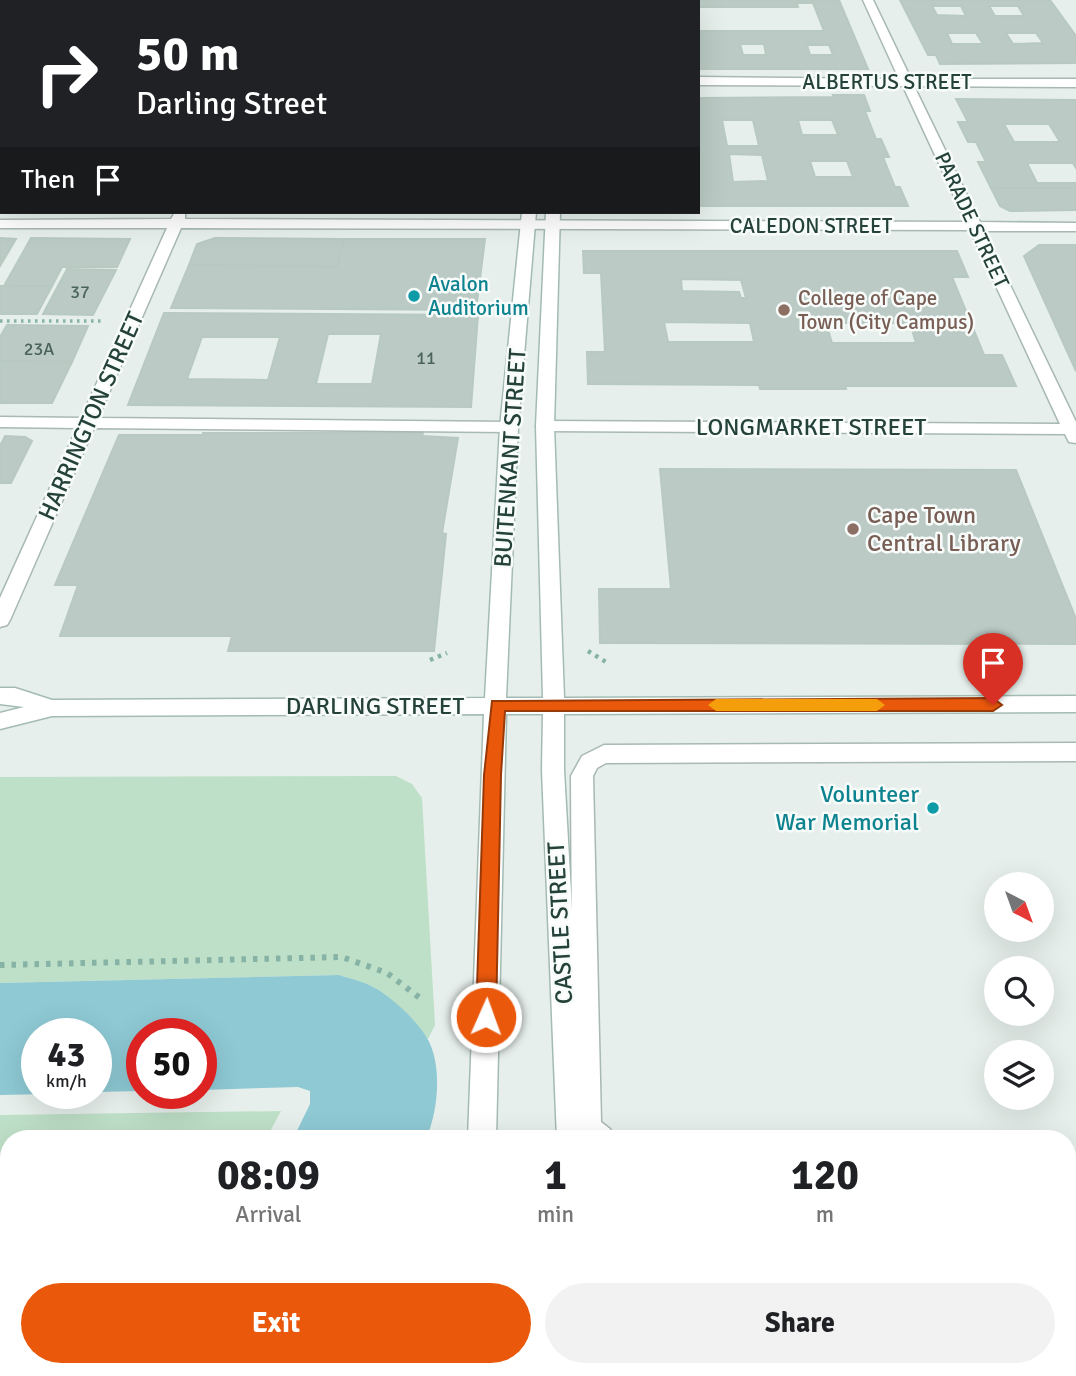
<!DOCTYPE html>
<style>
body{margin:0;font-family:Signika,sans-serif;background:#f2f2f2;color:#202124;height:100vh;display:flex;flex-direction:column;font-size:26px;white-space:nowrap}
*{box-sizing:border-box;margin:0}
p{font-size:23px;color:#757577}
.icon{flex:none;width:38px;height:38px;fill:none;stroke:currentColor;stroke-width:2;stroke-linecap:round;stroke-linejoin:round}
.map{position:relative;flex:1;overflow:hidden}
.details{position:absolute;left:0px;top:1130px;width:1076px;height:247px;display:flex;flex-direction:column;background:#fff;border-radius:28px 28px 0 0;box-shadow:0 7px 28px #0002}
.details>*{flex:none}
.guide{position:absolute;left:0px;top:0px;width:700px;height:214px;box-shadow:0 7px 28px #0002;background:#202124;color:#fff;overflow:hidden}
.needle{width:46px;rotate:139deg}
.tools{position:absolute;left:984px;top:872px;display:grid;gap:14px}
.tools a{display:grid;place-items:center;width:70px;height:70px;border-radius:50%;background:#fff;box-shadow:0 7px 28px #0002;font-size:35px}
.speed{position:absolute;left:21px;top:1018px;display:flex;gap:14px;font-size:35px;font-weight:700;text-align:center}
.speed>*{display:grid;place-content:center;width:91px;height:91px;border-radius:50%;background:#fff;box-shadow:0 7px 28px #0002;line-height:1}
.speed small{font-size:18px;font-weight:400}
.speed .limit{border:10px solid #d22;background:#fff;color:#111}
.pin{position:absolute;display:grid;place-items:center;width:60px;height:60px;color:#fff;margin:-72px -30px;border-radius:50% 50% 50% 0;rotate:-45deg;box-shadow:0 0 7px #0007}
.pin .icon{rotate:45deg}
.me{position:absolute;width:77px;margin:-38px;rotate:2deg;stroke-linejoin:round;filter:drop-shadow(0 0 5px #0008)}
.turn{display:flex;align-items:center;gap:24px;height:147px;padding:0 21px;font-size:32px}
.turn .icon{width:91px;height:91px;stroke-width:2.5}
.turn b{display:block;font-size:49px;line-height:60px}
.then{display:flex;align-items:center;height:66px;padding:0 21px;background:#0003;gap:14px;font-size:26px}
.eta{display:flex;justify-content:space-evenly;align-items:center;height:119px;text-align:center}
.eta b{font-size:42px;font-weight:700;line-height:49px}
.action{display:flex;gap:14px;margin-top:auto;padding:14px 21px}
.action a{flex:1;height:80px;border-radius:42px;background:#ea580c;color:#fff;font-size:28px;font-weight:700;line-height:80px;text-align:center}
.action a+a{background:#f2f2f2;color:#202124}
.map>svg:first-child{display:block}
.green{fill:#bfe0c8}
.water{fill:#8ec9d4}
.building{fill:#bbcac4;stroke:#b8c9c2;stroke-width:2;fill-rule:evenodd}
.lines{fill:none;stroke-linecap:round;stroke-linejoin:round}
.street-casing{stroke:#a8b8b2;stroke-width:3}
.secondary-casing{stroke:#a4bbb3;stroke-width:3}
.path-far2{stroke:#86b3a5;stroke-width:3.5;stroke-dasharray:2.5 4.5;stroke-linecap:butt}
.path-far1{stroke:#86b3a5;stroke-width:4.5;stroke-dasharray:3.5 5;stroke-linecap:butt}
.path{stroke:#86b3a5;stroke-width:6;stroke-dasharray:4.5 7;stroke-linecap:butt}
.street{fill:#fff;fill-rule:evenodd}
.secondary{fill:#fff;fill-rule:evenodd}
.route{fill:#ea580c;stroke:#983908;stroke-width:2}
.slow{fill:#f59e0b}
.culture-dot{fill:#0f9aa8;stroke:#f7fbf9;stroke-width:2.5}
.education-dot{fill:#8d6e63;stroke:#f7fbf9;stroke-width:2.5}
.labels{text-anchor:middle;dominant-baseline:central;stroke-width:5;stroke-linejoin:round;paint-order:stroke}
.far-number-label{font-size:18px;fill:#4a645c}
.far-street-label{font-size:21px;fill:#24423a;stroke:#f7fbf9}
.far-culture-label{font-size:21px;fill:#0d838f;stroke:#f7fbf9;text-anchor:start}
.far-education-label{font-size:21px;fill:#785e54;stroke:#f7fbf9;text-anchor:start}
.street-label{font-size:24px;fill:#24423a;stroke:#f7fbf9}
.education-label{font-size:24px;fill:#785e54;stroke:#f7fbf9;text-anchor:start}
.culture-label{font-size:24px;fill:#0d838f;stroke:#f7fbf9;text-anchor:end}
</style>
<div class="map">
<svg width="1076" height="1376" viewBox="0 0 1076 1376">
<rect width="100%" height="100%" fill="#e6efeb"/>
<!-- green -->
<g class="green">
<path d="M396 776 412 784 422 798 435 1025 428 1039 404 1011 375 988 339 975 0 983V777Z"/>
<path d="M281 1111 266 1139H9V1368L146 1369 142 1376H0V1115Z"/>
</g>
<!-- water -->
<g class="water">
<path d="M339 975C351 979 365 982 375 988 394 999 416 1020 427 1038 443 1065 438 1112 426 1139H293L310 1104V1091L298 1087 201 1090V1034H142V1091L96 1092V1034H37V1094H48L0 1095V983Z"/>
<path d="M183 1368H327V1369L323 1376H179Z"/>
</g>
<!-- building -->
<g class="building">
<path d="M127 0H251L126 2Z"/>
<path d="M306 0H504L306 2Z"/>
<path d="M617 0H839L868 69H698V31H824L813 3H797L798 7H698V2ZM740 44H764L766 55H743ZM807 45H829L833 55H810Z"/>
<path d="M900 0H1050L1076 36V63L940 64 936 55H928ZM932 6H961L966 16 937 15ZM989 6H1018L1024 16H995ZM947 33H976L983 44H952ZM1006 33H1036L1043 43 1013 44Z"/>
<path d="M833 95H864L870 111H865L876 139H881L889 157H883L895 187H900L908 206H698V98L834 97ZM722 120H753L759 146H727ZM798 120H832L838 135H802ZM729 154 762 155 768 181 733 182ZM810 161H847L853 177H815Z"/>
<path d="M956 99 1076 100V168L1073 163H1027L1037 183H1076V190L991 188 978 162H986L976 142H968L958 122H968ZM1004 124H1049L1060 142H1014Z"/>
<path d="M991 188H1075L1076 210 1010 211 1000 206Z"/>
<path d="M0 238 16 239 0 266Z"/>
<path d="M31 238 130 239 117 267H62L52 286H4Z"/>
<path d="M215 238 344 239 337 267 189 265 197 244Z"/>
<path d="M344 239H485L476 310 171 308 189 265 337 267Z"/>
<path d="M1039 245H1076V371L1024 256Z"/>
<path d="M583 251H957L968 277H952L984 355H1002L1016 386H845L846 389H760L759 385 588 384 587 352H605L601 273H584ZM681 279 741 280 746 298H741L739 292 682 291ZM664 322 750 323 754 342H668ZM826 323H910L916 343H832Z"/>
<path d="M67 269 116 270 93 315 43 314Z"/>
<path d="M0 286H52L37 314H0Z"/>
<path d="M164 313 478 315 471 407 128 405ZM328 334H381L372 384H316ZM202 337H280L268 380 187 379Z"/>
<path d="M7 325 88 326 72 362 0 361V337Z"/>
<path d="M0 361 72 362 52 403H0Z"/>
<path d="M203 433H423L422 436 458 438 442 533 446 534 434 651H228L232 636H60L78 585H55L119 435H203Z"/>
<path d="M5 436 25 437 32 441 11 483H0V446Z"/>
<path d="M660 469 1016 470 1076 619V644L600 643 599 589H671Z"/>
</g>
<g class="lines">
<!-- street casing -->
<g class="street-casing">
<g id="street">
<path d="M28 0H39L27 2Z"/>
<path d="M273 0H283L272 2Z"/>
<path d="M863 0H873L911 79H1076V87L914 86 980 222 1076 223V231H984L1076 422V443L1069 442 1065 434 545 431 536 426 545 421 1060 424 970 230 181 228 98 418 509 422 518 427 509 432 94 428 10 620 7 625 0 627V598L77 428 0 427V417L81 418 167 228H0V220L171 219 175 212H185V219L966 222 903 86 698 85V77L899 79Z"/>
<path d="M0 21H2L0 28Z"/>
<path d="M1076 743V761L606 763 597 768 593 776 601 1122 610 1129 614 1139 577 1138 573 1128 571 776 582 756 604 745Z"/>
<path d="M594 1368H630L633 1376H597Z"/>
</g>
</g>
<!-- secondary casing -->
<g class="secondary-casing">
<g id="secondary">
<path d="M542 0H552L541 2Z"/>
<path d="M522 212H536L518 427 506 698H543L536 426 546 212H560L554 426 564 698 1076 696V712L564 714V770L585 1139H557L542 770 543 714H506L496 1139H468L484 714 52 716 0 729V713L24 707 0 704V688H15L52 700 485 698 500 427Z"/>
<path d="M459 1368H491L490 1376H458Z"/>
<rect x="563" y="1368" width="32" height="8"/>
</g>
</g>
<!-- path-far2 -->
<path class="path-far2" d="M0 321H101"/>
<!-- path-far1 -->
<g class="path-far1">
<path d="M588 651 606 662"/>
<path d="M430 660 447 653"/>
</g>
<!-- path -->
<g class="path">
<path d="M0 965 342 957 387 973 420 998"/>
<path d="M0 1298 6 1334 0 1371"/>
</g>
<!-- street -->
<use href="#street" class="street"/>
<!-- secondary -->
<use href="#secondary" class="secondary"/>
</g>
<!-- route -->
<path class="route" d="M993 698 1002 705 993 711H505L501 775 496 1017 493 1024 486 1026 479 1024 476 1017 484 775 492 701Z"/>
<!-- slow -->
<path class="slow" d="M716 699H877L885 705 877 711H716L708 705Z"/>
<!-- markers -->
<g class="culture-dot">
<circle cx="414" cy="296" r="7"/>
<circle cx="933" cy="808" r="7"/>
</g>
<g class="education-dot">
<circle cx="784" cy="310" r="7"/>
<circle cx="853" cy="529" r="7"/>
</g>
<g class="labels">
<!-- far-number labels -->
<g class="far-number-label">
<text x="80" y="292">37</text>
<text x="39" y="349">23A</text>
<text x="426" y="358">11</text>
</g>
<!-- far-street labels -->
<g class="far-street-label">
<text x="887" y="82">ALBERTUS STREET</text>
<text transform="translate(972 220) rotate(65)">PARADE STREET</text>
<text x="811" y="226">CALEDON STREET</text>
</g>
<!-- far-culture labels -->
<g class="far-culture-label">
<text x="428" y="284">Avalon<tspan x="428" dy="24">Auditorium</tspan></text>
</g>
<!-- far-education labels -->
<g class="far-education-label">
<text x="798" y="298">College of Cape<tspan x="798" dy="24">Town (City Campus)</tspan></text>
</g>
<!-- street labels -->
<g class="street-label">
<text transform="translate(91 416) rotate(-66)">HARRINGTON STREET</text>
<text x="811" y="427">LONGMARKET STREET</text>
<text transform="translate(510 458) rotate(-86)">BUITENKANT STREET</text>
<text x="375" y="706">DARLING STREET</text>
<text transform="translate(560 923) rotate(-93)">CASTLE STREET</text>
</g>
<!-- education labels -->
<g class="education-label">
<text x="867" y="515">Cape Town<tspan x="867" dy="28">Central Library</tspan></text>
</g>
<!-- culture labels -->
<g class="culture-label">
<text x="919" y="794">Volunteer<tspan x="919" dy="28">War Memorial</tspan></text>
</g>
</g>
</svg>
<div class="tools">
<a><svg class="needle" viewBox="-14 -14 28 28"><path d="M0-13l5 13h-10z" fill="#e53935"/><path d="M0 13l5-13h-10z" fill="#757577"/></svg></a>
<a><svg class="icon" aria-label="search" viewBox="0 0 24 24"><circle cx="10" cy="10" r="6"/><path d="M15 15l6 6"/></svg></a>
<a><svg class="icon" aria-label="layers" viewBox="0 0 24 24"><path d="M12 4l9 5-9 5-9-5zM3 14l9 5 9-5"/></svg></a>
</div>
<div class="speed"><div>43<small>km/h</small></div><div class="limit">50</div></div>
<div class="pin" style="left:993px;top:705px;background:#d93025"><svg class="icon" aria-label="arrive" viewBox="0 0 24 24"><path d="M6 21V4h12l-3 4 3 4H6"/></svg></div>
<svg class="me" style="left:486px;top:1017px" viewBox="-20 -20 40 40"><circle r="17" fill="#ea580c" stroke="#fff" stroke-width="3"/><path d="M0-11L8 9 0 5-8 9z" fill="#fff"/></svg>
<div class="guide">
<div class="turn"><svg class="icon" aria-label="right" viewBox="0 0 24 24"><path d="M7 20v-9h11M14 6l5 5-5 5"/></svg><div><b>50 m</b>Darling Street</div></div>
<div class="then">Then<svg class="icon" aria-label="arrive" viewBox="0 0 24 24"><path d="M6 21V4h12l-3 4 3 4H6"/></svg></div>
</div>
<section class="details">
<div class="eta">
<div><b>08:09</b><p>Arrival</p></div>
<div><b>1</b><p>min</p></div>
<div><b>120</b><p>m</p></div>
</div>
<div class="action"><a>Exit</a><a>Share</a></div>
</section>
</div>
